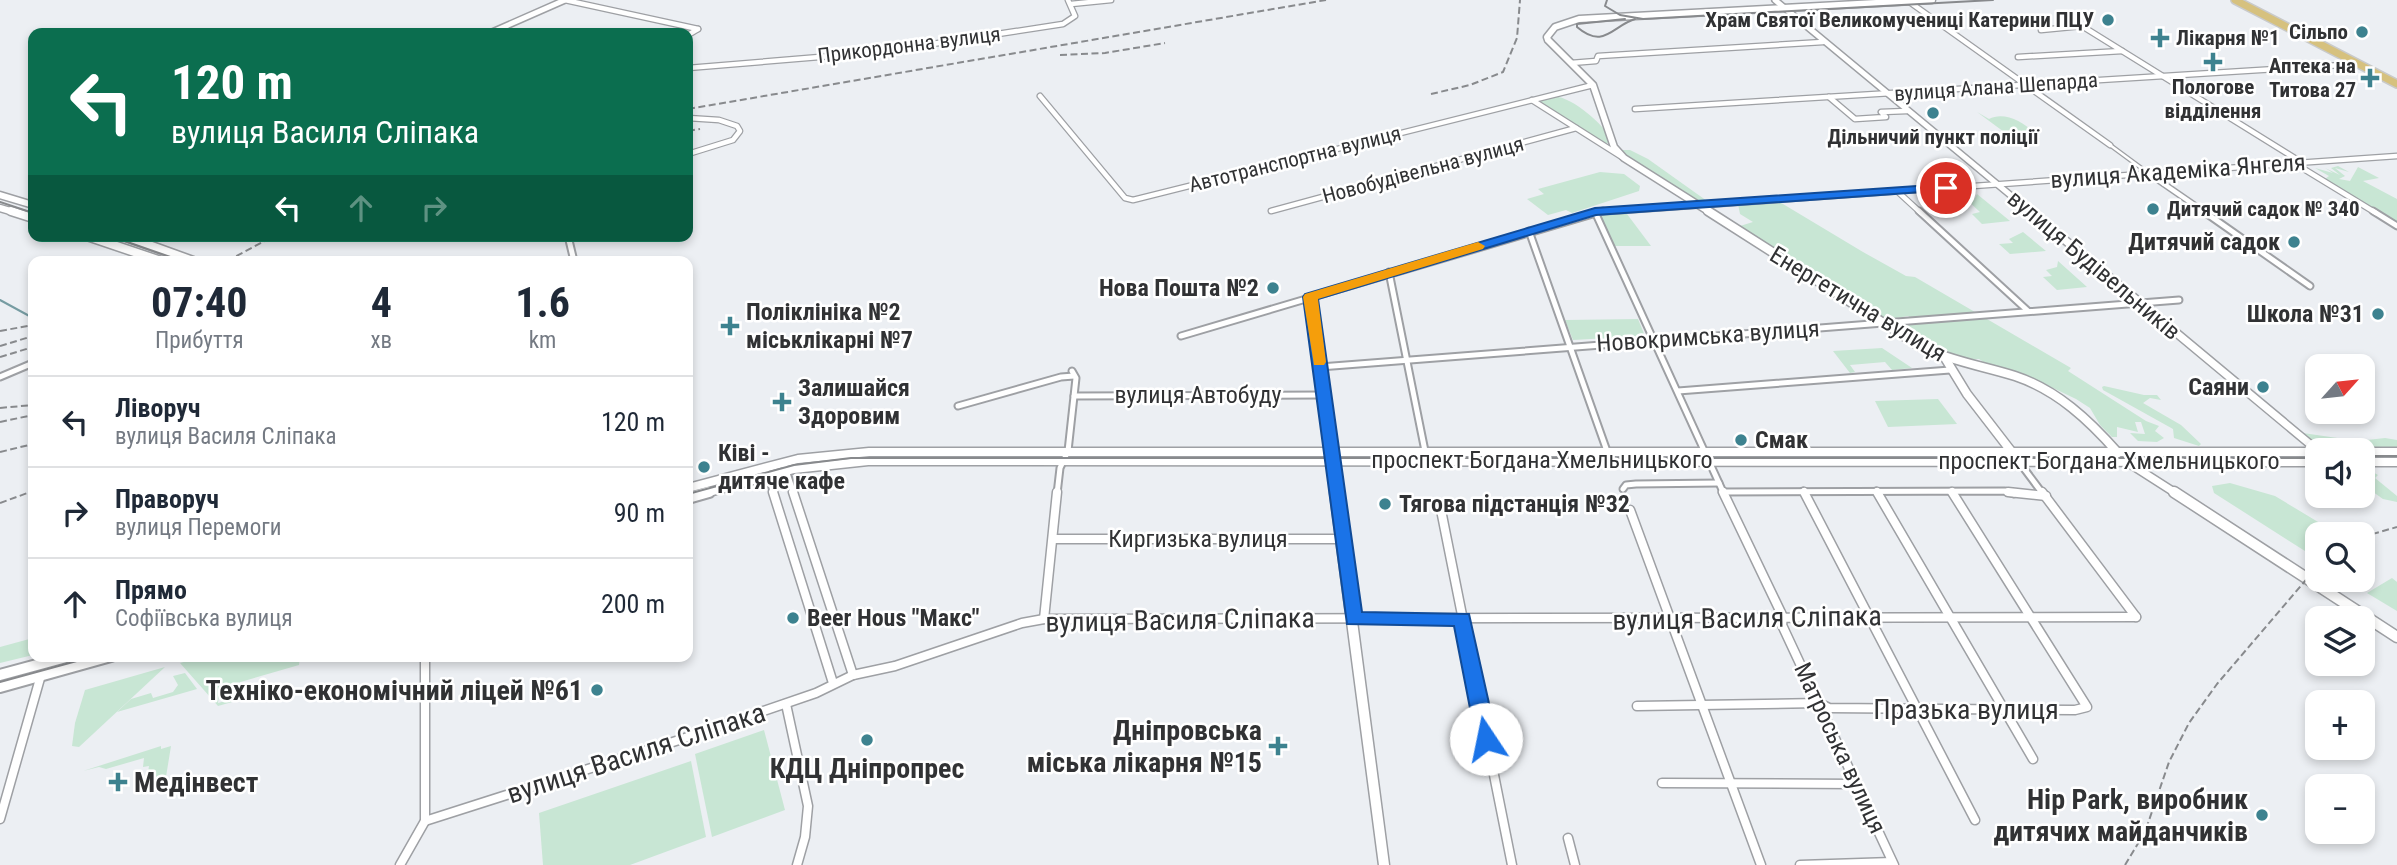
<!DOCTYPE html>
<html lang="uk">
<meta charset="utf-8">
<style>
body{margin:0;font-family:"Roboto Condensed",sans-serif;background:#f2f2f3;color:#1f2937;height:100vh;display:flex;flex-direction:column;font-size:26px;white-space:nowrap}
*{box-sizing:border-box;margin:0}
p{font-size:23px;color:#747a83}
.icon{flex:none;width:38px;height:38px;fill:none;stroke:currentColor;stroke-width:2;stroke-linecap:round;stroke-linejoin:round}
.map{position:relative;flex:1;overflow:hidden}
.side{position:absolute;left:28px;top:256px;width:665px;height:406px;display:flex;flex-direction:column;background:#fff;border-radius:14px;box-shadow:0 4px 10px #0003}
.side>*{flex:none}
.top-card{position:absolute;left:28px;top:28px;width:665px;height:214px;border-radius:14px;box-shadow:0 4px 10px #0003;background:#0b6e4f;color:#fff;overflow:hidden}
.needle{width:46px;rotate:63deg}
.controls{position:absolute;left:2305px;top:354px;display:grid;gap:14px}
.controls a{display:grid;place-items:center;width:70px;height:70px;border-radius:14px;background:#fff;box-shadow:0 4px 10px #0003;font-size:35px}
.pin{position:absolute;display:grid;place-items:center;width:60px;height:60px;color:#fff;margin:-30px;border:4px solid #fff;border-radius:50%;box-shadow:0 2px 7px #0007}
.me{position:absolute;width:77px;margin:-38px;rotate:349deg;stroke-linejoin:round;filter:drop-shadow(0 0 5px #0008)}
.turn{display:flex;align-items:center;gap:24px;height:147px;padding:0 28px;font-size:32px}
.turn .icon{width:91px;height:91px;stroke-width:2.5}
.turn b{display:block;font-size:49px;line-height:60px}
.lanes{display:flex;align-items:center;height:66px;padding:0 28px;background:#0003;justify-content:center;gap:35px;direction:ltr}
.lanes .off{opacity:.35}
.eta{display:flex;justify-content:space-evenly;align-items:center;height:119px;text-align:center}
.eta b{font-size:42px;font-weight:700;line-height:49px}
ul{padding:0;list-style:none}
li{display:flex;align-items:center;gap:21px;height:91px;padding:0 28px;border-top:2px solid #e0e1e3}
li div{flex:1}
li b{display:block;font-size:26px}
li em{font-style:normal}
.map>svg:first-child{display:block}
.green{fill:#c8e6d4}
.lines{fill:none;stroke-linecap:round;stroke-linejoin:round}
.stream{stroke:#769ca2;stroke-width:2}
.pedestrian-casing{stroke:#9ea0a4;stroke-width:5}
.minor-far2-casing{stroke:#9ea0a4;stroke-width:7}
.minor-far1-casing{stroke:#9ea0a4;stroke-width:9}
.minor-casing{stroke:#9ea0a4;stroke-width:11}
.tertiary-far2-casing{stroke:#9ea0a4;stroke-width:8}
.tertiary-far1-casing{stroke:#9ea0a4;stroke-width:10}
.tertiary-casing{stroke:#9ea0a4;stroke-width:13}
.secondary-far2-casing{stroke:#9ea0a4;stroke-width:9}
.secondary-far1-casing{stroke:#9ea0a4;stroke-width:11}
.secondary-casing{stroke:#9ea0a4;stroke-width:14}
.primary-casing{stroke:#c9caca;stroke-width:10}
.pedestrian{stroke:#fff;stroke-width:2.5}
.minor-far2{stroke:#fff;stroke-width:4.5}
.minor-far1{stroke:#fff;stroke-width:5}
.minor{stroke:#fff;stroke-width:8}
.tertiary-far2{stroke:#fff;stroke-width:5}
.tertiary-far1{stroke:#fff;stroke-width:7}
.tertiary{stroke:#fff;stroke-width:10}
.secondary-far2{stroke:#fff;stroke-width:6}
.secondary-far1{stroke:#fff;stroke-width:8}
.secondary{stroke:#fff;stroke-width:10}
.primary{stroke:#d6c17e;stroke-width:7}
.tram{stroke:#888a8d;stroke-width:2}
.rail{stroke:#888a8d;stroke-width:2;stroke-dasharray:7 3.5;stroke-linecap:butt}
.route{fill:#1a73e8;stroke:#114b97;stroke-width:2}
.slow{fill:#f59e0b}
.poi-dot{fill:#3d828f;stroke:#fff;stroke-width:2.5}
.labels{text-anchor:middle;dominant-baseline:central;stroke-width:5;stroke-linejoin:round;paint-order:stroke}
.far-poi-label{font-size:21px;font-weight:bold;fill:#313234;stroke:#fff;text-anchor:end}
.far-street-label{font-size:21px;fill:#313234;stroke:#fff}
.street-label{font-size:24px;fill:#313234;stroke:#fff}
.poi-label{font-size:24px;font-weight:bold;fill:#313234;stroke:#fff;text-anchor:start}
.near-street-label{font-size:28px;fill:#313234;stroke:#fff}
.near-poi-label{font-size:28px;font-weight:bold;fill:#313234;stroke:#fff;text-anchor:end}
</style>
<div class="map">
<svg width="2397" height="865" viewBox="0 0 2397 865">
<rect width="100%" height="100%" fill="#eceff3"/>
<!-- green -->
<g class="green">
<path d="M1554 96C1574 98 1602 124 1613 140 1600 149 1588 141 1582 129L1569 126 1534 104 1535 101Z"/>
<path d="M1977 112 1989 119C2006 110 2029 125 2040 139L2032 142 2019 140V143Z"/>
<path d="M1620 150H1630L1648 159 1707 201C1687 211 1634 166 1620 150Z"/>
<path d="M2338 166 2349 172 2335 168 2345 176 2339 179 2350 181 2358 167 2379 178 2363 181 2397 199V223L2329 183 2325 179 2329 176 2315 168 2333 173 2325 168 2340 175 2331 168Z"/>
<path d="M1600 172 1624 174 1640 186 1639 191 1572 213 1566 210 1548 215 1527 199 1544 194 1538 189Z"/>
<path d="M1977 194 2010 221 1982 224 1972 214 1980 212 1967 200H1974Z"/>
<path d="M1778 201 1863 252 1906 276 1915 277 2071 368 2068 371 2146 421 2159 426 2155 431 2164 438 2157 442 2138 441 2130 433 2145 434 2141 422H2135L2138 432 2117 427V437H2112L2100 425 2090 408 2076 399 2032 378 1988 365 1979 359C1949 362 1923 344 1898 329L1897 326 1917 322 1908 316 1884 320 1741 230 1740 226 1753 222 1740 214 1738 204Z"/>
<path d="M1624 210 1651 246H1611L1595 212Z"/>
<path d="M2023 232 2046 251 2010 254 1999 244 2013 243 2009 239Z"/>
<path d="M2058 261 2087 287 2057 290 2043 277 2052 276 2046 270 2057 267Z"/>
<path d="M1638 319 1645 336 1573 340 1565 320Z"/>
<path d="M1882 348 1912 368 1892 370 1885 362 1850 365 1855 372 1850 373 1833 351Z"/>
<path d="M2104 386 2144 395H2157L2161 400 2150 398 2143 403 2181 425 2201 444 2199 446 2174 438 2173 429 2103 390 2102 387Z"/>
<path d="M1938 399 1957 424 1888 427 1875 401Z"/>
<path d="M2303 433 2358 441 2385 438 2397 440V449H2325C2316 447 2305 443 2303 433Z"/>
<path d="M2362 466 2378 475 2375 478 2397 496V502L2383 499 2366 487 2368 485 2363 480Z"/>
<path d="M2230 483 2275 496 2338 534H2317L2316 558 2214 493 2212 486Z"/>
<path d="M2392 578 2397 582V611L2367 593Z"/>
<path d="M33 638V655L0 663V647Z"/>
<path d="M205 656H300L299 665 220 688 218 703 232 699V702L218 706 180 663Z"/>
<path d="M165 667 79 747 72 746 75 723 85 690Z"/>
<path d="M185 673 197 689 117 712 131 699 151 693 153 698 173 692 178 685 173 676Z"/>
<path d="M764 730 785 810 712 837 695 754Z"/>
<path d="M161 746V749L171 746 165 783 158 789 145 791 149 766 143 767 144 758 106 769 99 767 83 771Z"/>
<path d="M691 761 706 837 630 865H543L539 813Z"/>
</g>
<g class="lines">
<!-- stream -->
<path class="stream" d="M0 300 33 318"/>
<!-- pedestrian casing -->
<g class="pedestrian-casing">
<path id="pedestrian" d="M2110 145 2148 173"/>
</g>
<!-- minor-far2 casing -->
<g class="minor-far2-casing">
<g id="minor-far2">
<path d="M565 0 698 29"/>
<path d="M1908 1 2110 145"/>
<path d="M1071 4 1111 0"/>
<path d="M2041 30 2082 26 2301 162"/>
<path d="M688 35 698 29"/>
<path d="M2018 57 2122 51"/>
<path d="M1571 63 1596 61 1598 56 1823 42"/>
<path d="M688 68 880 52 1063 24 1075 16 1068 0"/>
<path d="M1040 96 1125 198 1133 200 1593 85"/>
<path d="M1829 97 1855 119 1886 117 1881 112 1907 111"/>
<path d="M1532 100 1622 157"/>
<path d="M1635 109 2358 64"/>
<path d="M688 118 719 120 737 126 740 131 733 140 688 154"/>
<path d="M2294 163 2376 213"/>
<path d="M2148 173 2206 213"/>
<path d="M1897 191 1921 213"/>
<path d="M1271 211 1576 128"/>
<path d="M1591 213 2397 156"/>
</g>
</g>
<!-- minor-far1 casing -->
<g class="minor-far1-casing">
<g id="minor-far1">
<path d="M1919 211 2028 311"/>
<path d="M2203 211 2310 286"/>
<path d="M2373 211 2397 226"/>
<path d="M1595 212 1724 494"/>
<path d="M1529 231 1607 451"/>
<path d="M568 236 574 261"/>
<path d="M1389 272 1425 451"/>
<path d="M1310 297 1331 460"/>
<path d="M1181 336 1603 211"/>
<path d="M1320 367 2179 300"/>
<path d="M0 377 33 363"/>
<path d="M1678 391 1950 370"/>
<path d="M1074 396 1323 395"/>
<path d="M958 406 1061 377 1074 376"/>
<path d="M2011 451 2043 494"/>
<path d="M785 467 794 494"/>
<path d="M767 472 774 494"/>
<path d="M1623 489 1626 485 1636 484 1719 483"/>
<path d="M1803 491 1805 494"/>
<path d="M1876 491 1878 494"/>
<path d="M1722 492 2005 491 2014 494"/>
<path d="M1057 494 1060 468 1068 451 1076 378 1072 371"/>
</g>
</g>
<!-- minor casing -->
<g class="minor-casing">
<g id="minor">
<path d="M773 492 833 683"/>
<path d="M793 492 853 675"/>
<path d="M1723 492 1783 617 1782 625 1894 865"/>
<path d="M1804 492 1975 820"/>
<path d="M1877 492 2033 759"/>
<path d="M2008 492 2046 496"/>
<path d="M2042 492 2136 617"/>
<path d="M1440 505 1512 865"/>
<path d="M1630 510 1761 865"/>
<path d="M1054 539H1342"/>
<path d="M1044 619 1057 492"/>
<path d="M786 704 808 806 805 837 797 865"/>
<path d="M1637 706 1819 703 1829 708 2075 710 2087 707 1952 492"/>
<path d="M1662 783 1856 784"/>
<path d="M0 819 41 675"/>
<path d="M425 821 679 740 816 693 853 675 895 666 1022 623 1044 619 2136 617"/>
<path d="M1568 838 1575 865"/>
<path d="M400 865 425 821V656"/>
<path d="M1800 865 1892 862"/>
</g>
</g>
<!-- tertiary-far2 casing -->
<g class="tertiary-far2-casing">
<g id="tertiary-far2">
<path d="M1775 0 2032 213"/>
<path d="M490 33 565 0"/>
</g>
</g>
<!-- tertiary-far1 casing -->
<g class="tertiary-far1-casing">
<g id="tertiary-far1">
<path d="M2030 211 2317 450"/>
<path d="M1331 460 1335 494"/>
<path d="M2127 462 2177 494"/>
</g>
</g>
<!-- tertiary casing -->
<g class="tertiary-casing">
<g id="tertiary">
<path d="M1335 492 1384 865"/>
<path d="M2174 492 2397 637"/>
</g>
</g>
<!-- secondary-far2 casing -->
<g class="secondary-far2-casing">
<g id="secondary-far2">
<path d="M0 195 33 205"/>
<path d="M0 208 17 213"/>
<path d="M1711 213 1624 158 1614 147 1593 85 1548 40 1547 37 1555 27 1579 19 1932 0"/>
</g>
</g>
<!-- secondary-far1 casing -->
<g class="secondary-far1-casing">
<g id="secondary-far1">
<path d="M11 211 33 218"/>
<path d="M1708 211 1921 347C1951 361 1983 366 2015 376 2057 390 2089 420 2118 453"/>
<path d="M87 236 161 261"/>
<path d="M124 236 193 261"/>
<path d="M1945 358 1967 394 2011 451"/>
<path d="M2362 452H2397"/>
<path d="M2362 462H2397"/>
<path d="M688 488 798 459 869 452H2317"/>
<path d="M702 494 794 469 868 461 2317 462"/>
</g>
</g>
<!-- secondary casing -->
<g class="secondary-casing">
<g id="secondary">
<path d="M688 498 709 492"/>
<path d="M0 675 70 656"/>
<path d="M0 687 111 656"/>
</g>
</g>
<!-- primary casing -->
<g class="primary-casing">
<path id="primary" d="M2235 0 2397 84"/>
</g>
<!-- pedestrian -->
<use href="#pedestrian" class="pedestrian"/>
<!-- minor-far2 -->
<use href="#minor-far2" class="minor-far2"/>
<!-- minor-far1 -->
<use href="#minor-far1" class="minor-far1"/>
<!-- minor -->
<use href="#minor" class="minor"/>
<!-- tertiary-far2 -->
<use href="#tertiary-far2" class="tertiary-far2"/>
<!-- tertiary-far1 -->
<use href="#tertiary-far1" class="tertiary-far1"/>
<!-- tertiary -->
<use href="#tertiary" class="tertiary"/>
<!-- secondary-far2 -->
<use href="#secondary-far2" class="secondary-far2"/>
<!-- secondary-far1 -->
<use href="#secondary-far1" class="secondary-far1"/>
<!-- secondary -->
<use href="#secondary" class="secondary"/>
<!-- primary -->
<use href="#primary" class="primary"/>
<!-- tram -->
<g class="tram">
<path d="M1607 0 1605 6 1620 15 1643 19 1993 0"/>
<path d="M1625 19 1577 24V27C1604 50 1612 26 1635 19"/>
<path d="M0 202 33 213"/>
<path d="M110 236 182 261"/>
<path d="M2362 456H2397"/>
<path d="M688 494 794 465 851 458H2317"/>
<path d="M0 682 95 656"/>
</g>
<!-- rail -->
<g class="rail">
<path d="M1060 55 1105 53 1165 43"/>
<path d="M1431 94 1470 85 1503 72 1517 38 1520 0"/>
<path d="M688 109 1326 0"/>
<path d="M688 131 700 129"/>
<path d="M227 261 274 236"/>
<path d="M0 331 33 325"/>
<path d="M0 346 33 336"/>
<path d="M0 357 33 347"/>
<path d="M0 408 33 405"/>
<path d="M0 422 33 415"/>
<path d="M0 452 33 444"/>
<path d="M0 503 33 491"/>
<path d="M2362 537 2397 527"/>
<path d="M2125 865 2145 832 2169 762 2189 723 2217 684 2317 567"/>
</g>
</g>
<!-- route -->
<path class="route" d="M1946 184 1952 188 1950 190 1596 215 1318 299 1362 612 1469 614 1497 739 1494 745 1486 748 1479 745 1476 739 1454 626 1347 624 1303 297 1305 294 1595 208Z"/>
<!-- slow -->
<path class="slow" d="M1478 242 1485 246 1483 249 1318 299 1326 362 1324 365H1314L1303 297 1305 294Z"/>
<!-- markers -->
<g class="poi-dot">
<circle cx="2108" cy="20" r="7"/>
<circle cx="2362" cy="32" r="7"/>
<path d="M2156.5 27.5h7v7h7v7h-7v7h-7v-7h-7v-7h7z"/>
<path d="M2209.5 51.5h7v7h7v7h-7v7h-7v-7h-7v-7h7z"/>
<path d="M2366.5 67.5h7v7h7v7h-7v7h-7v-7h-7v-7h7z"/>
<circle cx="1933" cy="113" r="7"/>
<circle cx="2153" cy="209" r="7"/>
<circle cx="2294" cy="242" r="7"/>
<circle cx="1273" cy="288" r="7"/>
<circle cx="2378" cy="314" r="7"/>
<path d="M726.5 315.5h7v7h7v7h-7v7h-7v-7h-7v-7h7z"/>
<circle cx="2263" cy="387" r="7"/>
<path d="M778.5 391.5h7v7h7v7h-7v7h-7v-7h-7v-7h7z"/>
<circle cx="1741" cy="440" r="7"/>
<circle cx="704" cy="467" r="7"/>
<circle cx="1385" cy="504" r="7"/>
<circle cx="793" cy="618" r="7"/>
<circle cx="597" cy="690" r="7"/>
<circle cx="867" cy="740" r="7"/>
<path d="M1274.5 735.5h7v7h7v7h-7v7h-7v-7h-7v-7h7z"/>
<path d="M114.5 771.5h7v7h7v7h-7v7h-7v-7h-7v-7h7z"/>
<circle cx="2262" cy="815" r="7"/>
</g>
<g class="labels">
<!-- far-poi labels -->
<g class="far-poi-label">
<text x="2094" y="20">Храм Святої Великомучениці Катерини ПЦУ</text>
<text x="2348" y="32">Сільпо</text>
<text x="2176" y="38" text-anchor="start">Лікарня №1</text>
<text x="2356" y="66">Аптека на<tspan x="2356" dy="24">Титова 27</tspan></text>
<text x="2213" y="87" text-anchor="middle">Пологове<tspan x="2213" dy="24">відділення</tspan></text>
<text x="1933" y="137" text-anchor="middle">Дільничий пункт поліції</text>
<text x="2167" y="209" text-anchor="start">Дитячий садок № 340</text>
</g>
<!-- far-street labels -->
<g class="far-street-label">
<text transform="translate(909 45) rotate(-7)">Прикордонна вулиця</text>
<text transform="translate(1996 87) rotate(-4)">вулиця Алана Шепарда</text>
<text transform="translate(1295 159) rotate(-14)">Автотранспортна вулиця</text>
<text transform="translate(1423 170) rotate(-15)">Новобудівельна вулиця</text>
</g>
<!-- street labels -->
<g class="street-label">
<text transform="translate(2178 171) rotate(-4)">вулиця Академіка Янгеля</text>
<text transform="translate(2094 265) rotate(40)">вулиця Будівельників</text>
<text transform="translate(1858 304) rotate(31)">Енергетична вулиця</text>
<text transform="translate(1708 336) rotate(-4)">Новокримська вулиця</text>
<text x="1198" y="395">вулиця Автобуду</text>
<text x="1542" y="460">проспект Богдана Хмельницького</text>
<text x="2109" y="461">проспект Богдана Хмельницького</text>
<text x="1198" y="539">Киргизька вулиця</text>
<text transform="translate(1840 748) rotate(65)">Матроська вулиця</text>
</g>
<!-- poi labels -->
<g class="poi-label">
<text x="2280" y="242" text-anchor="end">Дитячий садок</text>
<text x="1259" y="288" text-anchor="end">Нова Пошта №2</text>
<text x="746" y="312">Поліклініка №2<tspan x="746" dy="28">міськлікарні №7</tspan></text>
<text x="2364" y="314" text-anchor="end">Школа №31</text>
<text x="2249" y="387" text-anchor="end">Саяни</text>
<text x="798" y="388">Залишайся<tspan x="798" dy="28">Здоровим</tspan></text>
<text x="1755" y="440">Смак</text>
<text x="718" y="453">Ківі -<tspan x="718" dy="28">дитяче кафе</tspan></text>
<text x="1399" y="504">Тягова пiдстанцiя №32</text>
<text x="807" y="618">Beer Hous "Макс"</text>
</g>
<!-- near-street labels -->
<g class="near-street-label">
<text transform="translate(1747 618) rotate(-1)">вулиця Василя Сліпака</text>
<text transform="translate(1180 620) rotate(-1)">вулиця Василя Сліпака</text>
<text x="1966" y="709">Празька вулиця</text>
<text transform="translate(636 753) rotate(-18)">вулиця Василя Сліпака</text>
</g>
<!-- near-poi labels -->
<g class="near-poi-label">
<text x="583" y="690">Техніко-економічний ліцей №61</text>
<text x="1262" y="730">Дніпровська<tspan x="1262" dy="32">міська лікарня №15</tspan></text>
<text x="867" y="768" text-anchor="middle">КДЦ Дніпропрес</text>
<text x="134" y="782" text-anchor="start">Медінвест</text>
<text x="2248" y="799">Hip Park, виробник<tspan x="2248" dy="32">дитячих майданчиків</tspan></text>
</g>
</g>
</svg>
<div class="controls">
<a><svg class="needle" viewBox="-14 -14 28 28"><path d="M0-13l5 13h-10z" fill="#e53935"/><path d="M0 13l5-13h-10z" fill="#747a83"/></svg></a>
<a><svg class="icon" aria-label="sound" viewBox="0 0 24 24"><path d="M4 9h4l5-4v14l-5-4H4zM17 9q2 3 0 6"/></svg></a>
<a><svg class="icon" aria-label="search" viewBox="0 0 24 24"><circle cx="10" cy="10" r="6"/><path d="M15 15l6 6"/></svg></a>
<a><svg class="icon" aria-label="layers" viewBox="0 0 24 24"><path d="M12 4l9 5-9 5-9-5zM3 14l9 5 9-5"/></svg></a>
<a>+</a>
<a>−</a>
</div>
<div class="pin" style="left:1946px;top:188px;background:#d93025"><svg class="icon" aria-label="arrive" viewBox="0 0 24 24"><path d="M6 21V4h12l-3 4 3 4H6"/></svg></div>
<svg class="me" style="left:1486px;top:739px" viewBox="-20 -20 40 40"><circle r="19" fill="#fff"/><path d="M0-13L10 11 0 6-10 11z" fill="#1a73e8"/></svg>
<div class="top-card">
<div class="turn"><svg class="icon" aria-label="left" viewBox="0 0 24 24"><path d="M17 20v-9H6M10 6l-5 5 5 5"/></svg><div><b>120 m</b>вулиця Василя Сліпака</div></div>
<div class="lanes"><svg class="icon" aria-label="left" viewBox="0 0 24 24"><path d="M17 20v-9H6M10 6l-5 5 5 5"/></svg><svg class="icon off" aria-label="ahead" viewBox="0 0 24 24"><path d="M12 20V5M6 11l6-6 6 6"/></svg><svg class="icon off" aria-label="right" viewBox="0 0 24 24"><path d="M7 20v-9h11M14 6l5 5-5 5"/></svg></div>
</div>
<section class="side">
<div class="eta">
<div><b>07:40</b><p>Прибуття</p></div>
<div><b>4</b><p>хв</p></div>
<div><b>1.6</b><p>km</p></div>
</div>
<ul>
<li><svg class="icon" aria-label="left" viewBox="0 0 24 24"><path d="M17 20v-9H6M10 6l-5 5 5 5"/></svg><div><b>Ліворуч</b><p>вулиця Василя Сліпака</p></div><em>120 m</em></li>
<li><svg class="icon" aria-label="right" viewBox="0 0 24 24"><path d="M7 20v-9h11M14 6l5 5-5 5"/></svg><div><b>Праворуч</b><p>вулиця Перемоги</p></div><em>90 m</em></li>
<li><svg class="icon" aria-label="ahead" viewBox="0 0 24 24"><path d="M12 20V5M6 11l6-6 6 6"/></svg><div><b>Прямо</b><p>Софіївська вулиця</p></div><em>200 m</em></li>
</ul>
</section>
</div>
